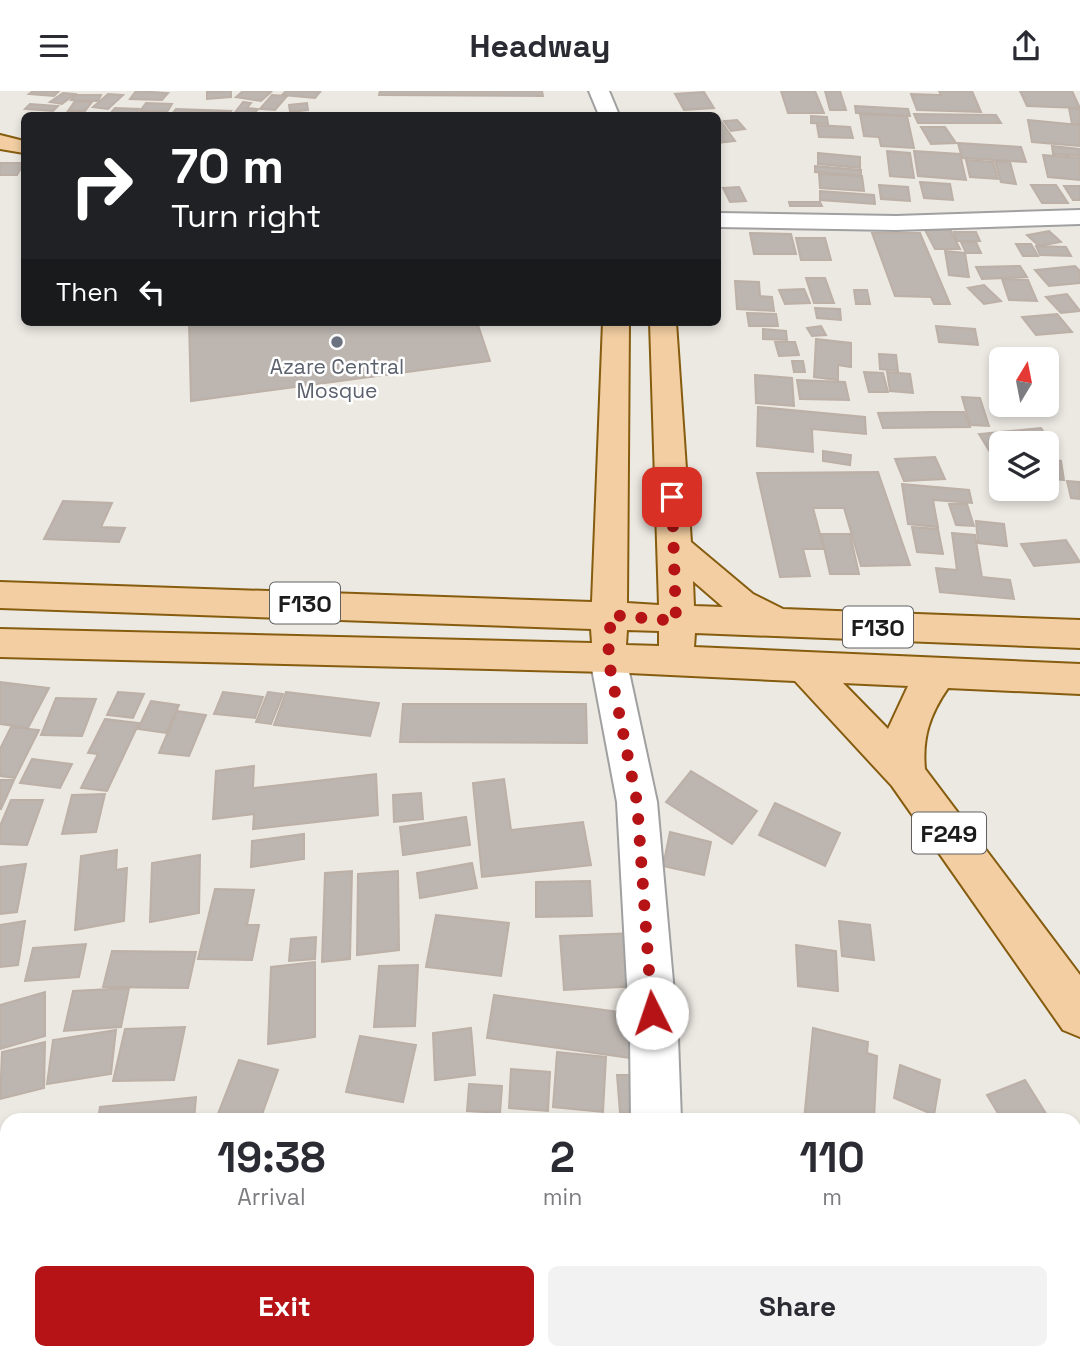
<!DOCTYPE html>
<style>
body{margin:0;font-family:"Space Grotesk",sans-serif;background:#f2f2f3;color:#2b2b33;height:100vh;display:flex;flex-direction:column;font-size:26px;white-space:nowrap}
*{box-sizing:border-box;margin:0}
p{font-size:23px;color:#7c7c81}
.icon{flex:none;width:38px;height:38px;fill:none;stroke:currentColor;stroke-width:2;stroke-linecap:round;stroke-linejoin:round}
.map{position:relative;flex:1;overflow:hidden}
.sheet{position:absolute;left:0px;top:1022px;width:1082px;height:247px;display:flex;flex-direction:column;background:#fff;border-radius:21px 21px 0 0;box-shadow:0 4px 10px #0003}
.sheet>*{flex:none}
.guide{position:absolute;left:21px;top:21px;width:700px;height:214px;border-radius:10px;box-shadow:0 4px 10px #0003;background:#202124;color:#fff;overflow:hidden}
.needle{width:46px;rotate:10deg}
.controls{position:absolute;left:989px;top:256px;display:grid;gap:14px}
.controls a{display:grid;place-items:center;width:70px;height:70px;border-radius:10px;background:#fff;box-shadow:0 4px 10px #0003;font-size:35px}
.pin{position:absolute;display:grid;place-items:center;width:60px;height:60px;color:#fff;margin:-30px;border-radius:14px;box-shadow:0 4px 10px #0006}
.me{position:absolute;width:77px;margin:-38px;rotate:356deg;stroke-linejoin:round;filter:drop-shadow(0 0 5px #0008)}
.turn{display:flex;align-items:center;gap:24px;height:147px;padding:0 35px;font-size:32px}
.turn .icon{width:91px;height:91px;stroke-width:2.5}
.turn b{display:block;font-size:49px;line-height:60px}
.then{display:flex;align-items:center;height:66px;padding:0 35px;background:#0003;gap:14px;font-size:26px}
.eta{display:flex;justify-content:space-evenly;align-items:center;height:119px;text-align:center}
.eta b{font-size:42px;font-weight:700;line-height:49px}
.primary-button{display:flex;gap:14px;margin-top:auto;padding:14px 35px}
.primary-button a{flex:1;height:80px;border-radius:10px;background:#b51316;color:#fff;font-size:28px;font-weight:700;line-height:80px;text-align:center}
.primary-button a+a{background:#f2f2f3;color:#2b2b33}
header{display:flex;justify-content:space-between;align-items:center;height:91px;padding:0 35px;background:#fff;font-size:32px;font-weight:700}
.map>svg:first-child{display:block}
.building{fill:#bcb5b0;stroke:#bcb0a7;stroke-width:2}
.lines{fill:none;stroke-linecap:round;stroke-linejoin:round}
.minor-casing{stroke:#a0a0a0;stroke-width:4}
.primary-casing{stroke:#865c0e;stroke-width:4}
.minor{fill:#fff;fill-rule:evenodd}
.primary{fill:#f2cea2;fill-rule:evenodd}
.route{stroke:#b51316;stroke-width:12;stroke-dasharray:0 21.6}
.worship-dot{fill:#6b7280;stroke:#fff;stroke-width:2.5}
.labels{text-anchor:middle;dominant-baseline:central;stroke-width:5;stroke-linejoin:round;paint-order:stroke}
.far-worship-label{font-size:21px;fill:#5b616d;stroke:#fff}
.shield{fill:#fff;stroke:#606060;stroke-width:2}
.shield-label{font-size:24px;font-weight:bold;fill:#1c1c1c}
</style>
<header><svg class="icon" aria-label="menu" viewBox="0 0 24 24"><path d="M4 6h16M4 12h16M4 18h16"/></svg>Headway<svg class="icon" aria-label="share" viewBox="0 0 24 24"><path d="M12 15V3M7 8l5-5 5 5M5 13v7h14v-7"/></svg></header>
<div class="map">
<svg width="1080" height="1268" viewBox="0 0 1080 1268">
<rect width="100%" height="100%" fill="#ece9e3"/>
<!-- building -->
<g class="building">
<path d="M33 0H59L54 5 29 3Z"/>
<path d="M136 0 168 2 162 9 130 8Z"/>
<path d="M231 0V6L207 8V1Z"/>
<path d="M243 0H266L271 1 261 10 236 6Z"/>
<path d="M286 0H313L320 1 315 7 282 4Z"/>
<path d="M380 0H542L543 5 379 4Z"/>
<path d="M781 0H815L824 22H788Z"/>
<path d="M825 0H840L846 19H830Z"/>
<path d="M939 0H972L981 21 917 19 911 3 941 4Z"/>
<path d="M1020 0H1072L1080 17 1027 15Z"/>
<path d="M704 1 714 17 684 19 675 3Z"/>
<path d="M63 2 75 3 62 13 50 11Z"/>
<path d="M108 3 123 4 108 18 93 16Z"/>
<path d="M75 4H101L98 10 71 9Z"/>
<path d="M272 4 287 5 275 19 260 18Z"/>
<path d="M75 10 92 11 85 20H68Z"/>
<path d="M243 11 251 12 247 17 258 18 253 24H233Z"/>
<path d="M146 12 172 13 167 21 140 20Z"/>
<path d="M307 12 308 19 290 21 289 14Z"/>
<path d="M30 13 58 15 53 20 25 18Z"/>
<path d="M855 15 908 18 910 25 856 22Z"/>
<path d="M115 17 139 18 134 24H109Z"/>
<path d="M1069 17 1080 18V33H1072Z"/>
<path d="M176 18 231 20 228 24H171Z"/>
<path d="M860 23 907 25 914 57 881 55 879 46 864 45Z"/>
<path d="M914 23 996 24 1001 32H918Z"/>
<path d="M811 25 827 26 828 33 811 32Z"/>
<path d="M720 29 735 50 718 52V30Z"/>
<path d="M737 29 745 38 731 40 724 30Z"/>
<path d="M1028 29 1080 34V55L1032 51Z"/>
<path d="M817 34 850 36 853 47 819 46Z"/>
<path d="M921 36H945L956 52 931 53Z"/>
<path d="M958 52 1021 56 1026 71 962 67Z"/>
<path d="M1052 55 1080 58V65L1053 63Z"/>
<path d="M887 60 910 62 914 87 890 85Z"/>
<path d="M914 60 960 63 966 89 918 85Z"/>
<path d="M818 62 860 66V77L818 73Z"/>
<path d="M1043 64 1080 67V89L1048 86Z"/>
<path d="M966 69 993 71 998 88 970 86Z"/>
<path d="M995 70 1010 71 1016 93 1001 91Z"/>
<path d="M0 72H24L17 84H0Z"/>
<path d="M815 75 861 79V85L815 81Z"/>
<path d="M819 83 862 85 864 100 820 97Z"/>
<path d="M920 91 950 93 953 109 924 107Z"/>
<path d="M879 94 908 96 910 110 881 108Z"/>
<path d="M1031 94H1056L1068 112H1042Z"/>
<path d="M1064 95H1080V109H1073Z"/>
<path d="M739 96 746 110 730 111 723 97Z"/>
<path d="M820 100 874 104 875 113 820 109Z"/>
<path d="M789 111H820L822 115H790Z"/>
<path d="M950 138 960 158H935L925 139Z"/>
<path d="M1049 140 1061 151 1039 155 1027 144Z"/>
<path d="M954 141H976L980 150H957Z"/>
<path d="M750 142 791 143 796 163H754Z"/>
<path d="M872 142H920L950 213H934L931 206 895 205Z"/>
<path d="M796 147H825L831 169H801Z"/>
<path d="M961 151H976L981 162H966Z"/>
<path d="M1016 153H1031L1038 165H1023Z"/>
<path d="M1036 155 1066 156 1071 165 1040 164Z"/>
<path d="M945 160 965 162 969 186 949 184Z"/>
<path d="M1020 175 1027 186 982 188 976 176Z"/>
<path d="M1075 175 1080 180V192L1049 195 1035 179Z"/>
<path d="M806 187H825L834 212H814Z"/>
<path d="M1002 188 1028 189 1037 210 1009 209Z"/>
<path d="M735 190 759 191 760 205 772 206 774 220 737 218Z"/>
<path d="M984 194 1001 210 984 213 968 197Z"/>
<path d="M804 198 810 212 785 213 779 199Z"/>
<path d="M854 199H867L870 213H856Z"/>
<path d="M1067 203 1080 220 1061 222 1046 206Z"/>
<path d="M815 217 840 218 841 229 817 227Z"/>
<path d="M747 222 776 223 778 235H749Z"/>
<path d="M1057 223 1072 241 1036 244 1022 226Z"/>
<path d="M189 231H477L490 270 191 310Z"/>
<path d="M821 235 826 244 812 245 807 237Z"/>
<path d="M936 235 975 238 978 254 939 251Z"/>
<path d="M763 238 786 240 787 249 763 248Z"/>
<path d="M816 248 851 252V276L838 274V289L814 286Z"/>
<path d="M775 251H795L799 264 779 265Z"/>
<path d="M1024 258 1043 259 1049 270 1028 268Z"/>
<path d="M879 263 896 264 898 280 880 278Z"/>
<path d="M792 270H803L805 281H794Z"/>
<path d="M864 281 883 282 888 301H869Z"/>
<path d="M887 281 910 283 913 302 890 300Z"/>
<path d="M755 284 792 287 794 315 756 312Z"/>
<path d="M797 289 845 291 849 309 800 308Z"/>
<path d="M962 306 980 307 989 335 970 334Z"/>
<path d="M758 316 865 326 866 343 812 338 813 361 757 355Z"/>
<path d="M934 321H964L970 336 883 337 878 322Z"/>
<path d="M1041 337 1054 355 1046 356V352H1001V360L990 361 979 343Z"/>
<path d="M823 360 851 364 850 374 823 370Z"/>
<path d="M935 366 945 388 904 390 895 368Z"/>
<path d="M1046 368 1061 370 1064 389 1046 387Z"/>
<path d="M878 381 910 474 861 475 844 417H813L824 458H803L810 485 780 486 757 382Z"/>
<path d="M1067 390 1080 391V408L1071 407Z"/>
<path d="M902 393 969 399 972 412 933 409 938 436 908 433Z"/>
<path d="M63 410 112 412 101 436 125 437 119 451 44 448Z"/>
<path d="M949 413H967L974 435 956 434Z"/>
<path d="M976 430 1004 433 1007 455 978 452Z"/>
<path d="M912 436 938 438 943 463 917 461Z"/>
<path d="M952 442 975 444 982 486 1010 489 1014 508 940 501 936 477 957 479Z"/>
<path d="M821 443H850L859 483H830Z"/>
<path d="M1066 449 1080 471 1034 475 1021 453Z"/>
<path d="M0 591 49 597 28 637 0 633Z"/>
<path d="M118 601 144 603 133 627 107 624Z"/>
<path d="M223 601 263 606 255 627 214 623Z"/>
<path d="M268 601 283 603 271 633 256 631Z"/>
<path d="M286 601 379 612 370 645 274 634Z"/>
<path d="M56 607 96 608 82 645 41 644Z"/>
<path d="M151 610 179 614 166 642 138 638Z"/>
<path d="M403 613H586L587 652 400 651Z"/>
<path d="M177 620 206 624 189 665 159 662Z"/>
<path d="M105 628 139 632 107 700 81 697 98 663 88 662Z"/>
<path d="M11 636 39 639 15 687 0 685V658Z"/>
<path d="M32 668 72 673 60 697 20 692Z"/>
<path d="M254 675 253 697 376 683 378 724 253 738 254 723 213 728 216 680Z"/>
<path d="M691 680 757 720 732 753 666 711Z"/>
<path d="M504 688 511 739 583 731 591 774 482 786 473 692Z"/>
<path d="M0 689H14L1 718H0Z"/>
<path d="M421 702 423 728 394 731 393 704Z"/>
<path d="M105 703 96 741 62 743 72 704Z"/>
<path d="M11 709H43L27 754 0 753V735Z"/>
<path d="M775 712 840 742 825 775 759 744Z"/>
<path d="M466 726 470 754 403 764 400 736Z"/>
<path d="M670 741 711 751 704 784 663 775Z"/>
<path d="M304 743V768L251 776 252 750Z"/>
<path d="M117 759 116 779 127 777 124 830 75 839 81 765Z"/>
<path d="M200 764 199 822 150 831 152 772Z"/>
<path d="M472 772 477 797 420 807 417 782Z"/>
<path d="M26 773 17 821 0 823V776Z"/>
<path d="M352 780 350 868 322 871 325 782Z"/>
<path d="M398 780 399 859 357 864 358 783Z"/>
<path d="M590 790 592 825 536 826V791Z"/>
<path d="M215 798 254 799 247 834H259L252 869 198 868Z"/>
<path d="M436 824 509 832 501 885 426 876Z"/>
<path d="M25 830 18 874 0 876V834Z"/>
<path d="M839 830 870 834 874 869 842 865Z"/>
<path d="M634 842 640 895 564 899 560 845Z"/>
<path d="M316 846 315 868 289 870 291 848Z"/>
<path d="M86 853 79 886 25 890 33 857Z"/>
<path d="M796 854 836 860 838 900 798 895Z"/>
<path d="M112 860 196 861 188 897 103 896Z"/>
<path d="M315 871V946L268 953 271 876Z"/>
<path d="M418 874 415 935 374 936 379 875Z"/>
<path d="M129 897 121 936 64 940 73 900Z"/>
<path d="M45 901V945L0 958V914Z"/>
<path d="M494 904 635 923 631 967 487 947Z"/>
<path d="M185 936 174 989 113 990 125 938Z"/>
<path d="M471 937 475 984 435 989 433 942Z"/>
<path d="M813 937 868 951 867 962 877 965 874 1029H804Z"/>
<path d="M116 939 111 983 47 993 53 949Z"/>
<path d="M360 945 416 954 403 1011 346 1001Z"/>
<path d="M45 951 44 997 0 1008 2 961Z"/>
<path d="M557 961 606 966 603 1021 553 1016Z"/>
<path d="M239 969 278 979 260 1029 216 1028Z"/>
<path d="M900 974 940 989 934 1024 894 1007Z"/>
<path d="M511 978 550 981 548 1020 509 1017Z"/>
<path d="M617 984H649L652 1021 620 1022Z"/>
<path d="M1025 989 1050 1029H1002L987 1004Z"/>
<path d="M469 993 502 995 500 1022 467 1020Z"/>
<path d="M196 1006 194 1029H98L100 1016Z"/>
<path d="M91 1023 90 1029H49L50 1025Z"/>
<path d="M1074 1068 1080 1076V1160L1074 1151Z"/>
<path d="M1074 1161 1080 1170V1208L1074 1211Z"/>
<path d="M166 1262H274L273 1268H165Z"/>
<path d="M304 1262H403L402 1268H303Z"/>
<rect x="411" y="1262" width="84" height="6"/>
<path d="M514 1262H626L625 1268H514Z"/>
<path d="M894 1262H1001L1004 1268H896Z"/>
</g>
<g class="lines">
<!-- minor casing -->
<g class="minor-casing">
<g id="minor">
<path d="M589 0H609L619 24H599Z"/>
<path d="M1080 119V133L896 139 718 136V122L896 125Z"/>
<path d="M608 553 621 557 626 567 657 711 678 947 681 1029H631L630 947 617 711 590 567 595 557Z"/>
<path d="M0 1129 7 1132V1195L0 1192Z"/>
<path d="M33 1262H91L93 1268H35Z"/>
<path d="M711 1262H768L770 1268H713Z"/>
</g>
</g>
<!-- primary casing -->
<g class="primary-casing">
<g id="primary">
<path d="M0 44 24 50V62L0 58Z"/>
<path d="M603 231H629L627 512 659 514 650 231H676L691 451 753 503 783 518 1080 529V557L695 542 694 556 1080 573V603L948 597C930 623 922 646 925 678L1080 884V946L1063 939 892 695 795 590 608 581 0 566V538L592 552 591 538 0 517V491L592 511ZM693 490 723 516 694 515ZM627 539 659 540V555L626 554ZM843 592 908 595 888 638Z"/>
</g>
</g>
<!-- minor -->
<use href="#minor" class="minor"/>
<!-- primary -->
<use href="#primary" class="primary"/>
</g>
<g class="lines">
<!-- route -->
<path class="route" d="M652 922 637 711 608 567 611 524 676 530 672 406"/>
</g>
<!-- markers -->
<circle class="worship-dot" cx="337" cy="251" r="7"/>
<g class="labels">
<!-- far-worship labels -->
<g class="far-worship-label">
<text x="337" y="275">Azare Central<tspan x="337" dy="24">Mosque</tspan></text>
</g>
<!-- shield labels -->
<g class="shield">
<rect x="270" y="491.5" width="70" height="41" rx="5"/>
<rect x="843" y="515.5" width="70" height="41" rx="5"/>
<rect x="912" y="721.5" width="74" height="41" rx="5"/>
</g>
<g class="shield-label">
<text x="305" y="512">F130</text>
<text x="878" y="536">F130</text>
<text x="949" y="742">F249</text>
</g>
</g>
</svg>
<div class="controls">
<a><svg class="needle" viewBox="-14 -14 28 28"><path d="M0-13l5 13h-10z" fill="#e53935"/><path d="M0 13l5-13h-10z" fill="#7c7c81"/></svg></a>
<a><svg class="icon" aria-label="layers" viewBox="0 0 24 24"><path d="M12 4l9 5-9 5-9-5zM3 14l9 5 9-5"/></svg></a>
</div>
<div class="pin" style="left:672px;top:406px;background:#d93025"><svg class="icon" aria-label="arrive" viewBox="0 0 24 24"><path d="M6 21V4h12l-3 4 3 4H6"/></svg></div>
<svg class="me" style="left:652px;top:922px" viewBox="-20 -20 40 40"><circle r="19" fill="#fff"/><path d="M0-13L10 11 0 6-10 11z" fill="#b51316"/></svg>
<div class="guide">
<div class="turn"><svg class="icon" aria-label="right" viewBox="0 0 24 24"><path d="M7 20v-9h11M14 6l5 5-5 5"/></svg><div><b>70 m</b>Turn right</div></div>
<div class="then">Then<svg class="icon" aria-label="left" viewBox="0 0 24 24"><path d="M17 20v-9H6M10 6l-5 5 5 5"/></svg></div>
</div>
<section class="sheet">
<div class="eta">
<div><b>19:38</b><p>Arrival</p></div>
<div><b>2</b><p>min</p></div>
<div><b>110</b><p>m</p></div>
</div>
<div class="primary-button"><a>Exit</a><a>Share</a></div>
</section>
</div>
